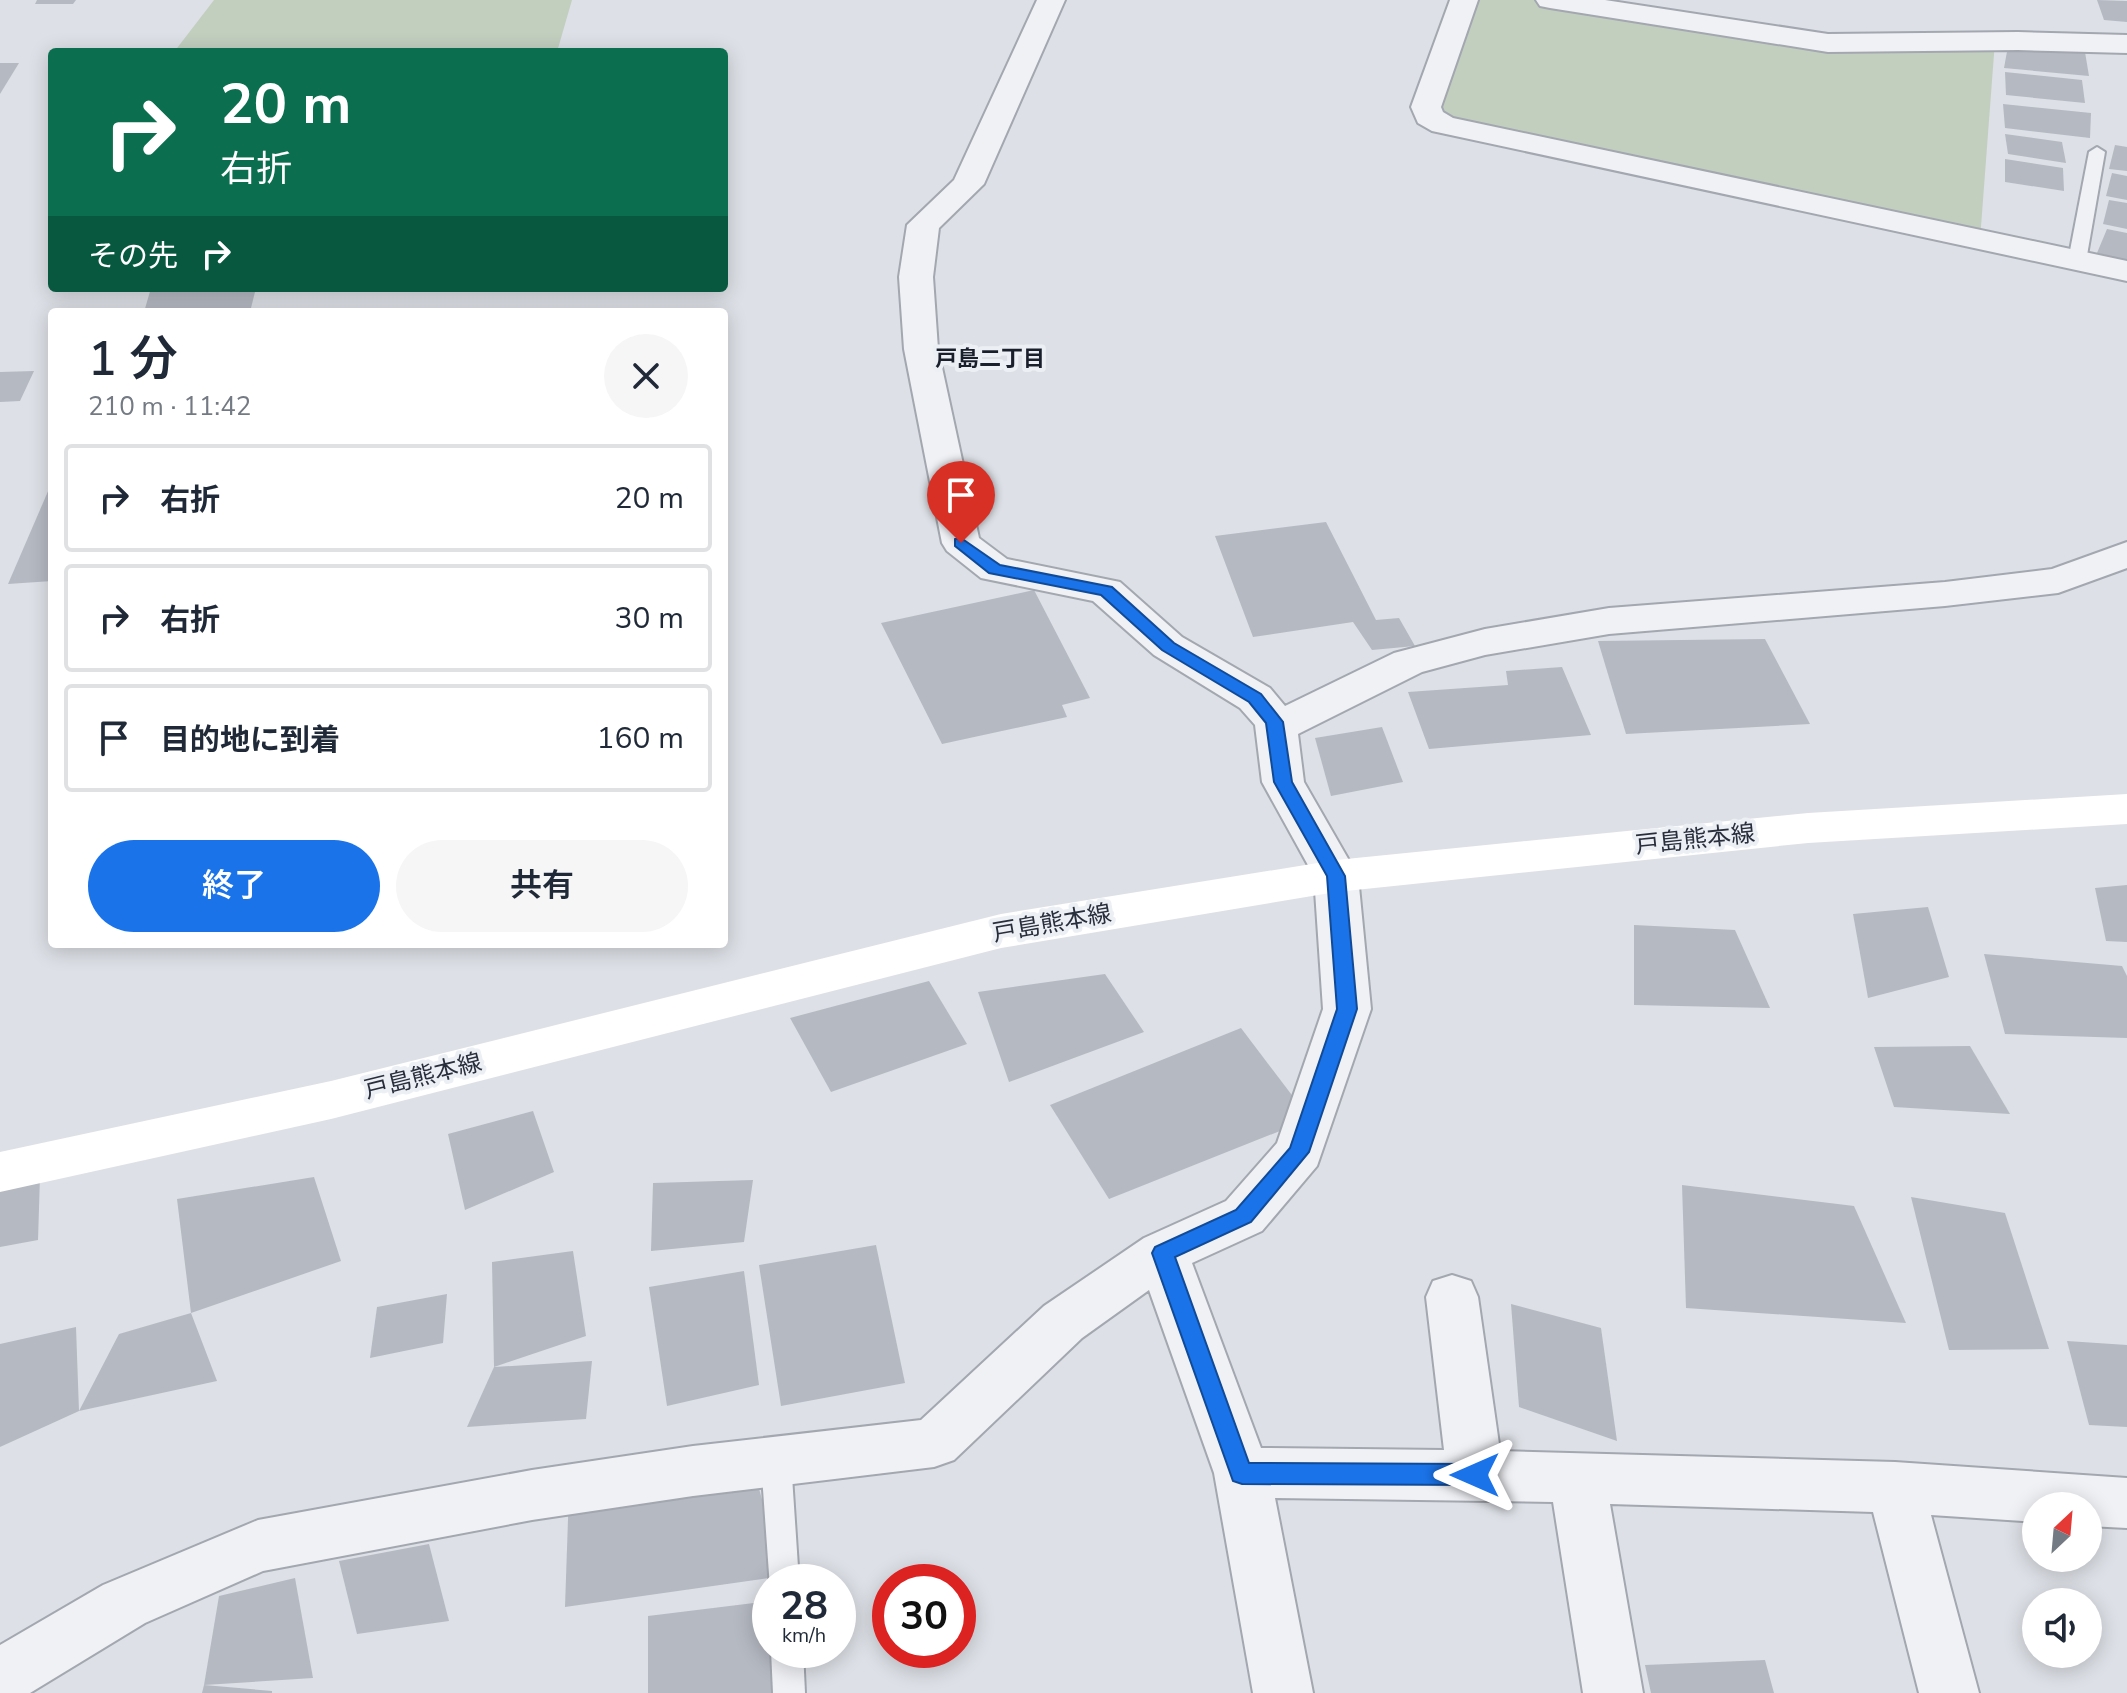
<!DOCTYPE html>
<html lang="ja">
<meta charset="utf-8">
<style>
body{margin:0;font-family:"Nunito Sans","Noto Sans JP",sans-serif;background:#f6f6f7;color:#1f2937;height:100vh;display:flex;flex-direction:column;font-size:30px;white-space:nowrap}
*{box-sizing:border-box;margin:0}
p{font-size:26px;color:#747a83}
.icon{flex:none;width:44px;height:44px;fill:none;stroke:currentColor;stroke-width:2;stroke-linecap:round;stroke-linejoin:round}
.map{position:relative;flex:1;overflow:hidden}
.details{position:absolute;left:48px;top:308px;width:680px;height:640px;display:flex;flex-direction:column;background:#fff;border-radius:8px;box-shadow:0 4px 20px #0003}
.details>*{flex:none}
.guide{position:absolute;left:48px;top:48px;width:680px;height:244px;border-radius:8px;box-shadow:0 4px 20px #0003;background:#0b6e4f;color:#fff;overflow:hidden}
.needle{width:52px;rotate:26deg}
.fabs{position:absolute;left:2022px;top:1492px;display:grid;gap:16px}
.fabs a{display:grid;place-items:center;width:80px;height:80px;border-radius:50%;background:#fff;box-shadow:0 4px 20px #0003;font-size:40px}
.speed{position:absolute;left:752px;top:1564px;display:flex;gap:16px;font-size:40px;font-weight:700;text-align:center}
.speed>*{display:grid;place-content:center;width:104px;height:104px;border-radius:50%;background:#fff;box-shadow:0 4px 20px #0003;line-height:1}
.speed small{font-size:20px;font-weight:400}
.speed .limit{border:12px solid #d22;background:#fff;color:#111}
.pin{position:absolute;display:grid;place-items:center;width:68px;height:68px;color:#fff;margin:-82px -34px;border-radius:50% 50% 50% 0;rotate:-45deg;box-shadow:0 0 8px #0007}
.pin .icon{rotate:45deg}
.me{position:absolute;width:88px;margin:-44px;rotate:270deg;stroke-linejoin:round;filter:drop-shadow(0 0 6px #0008)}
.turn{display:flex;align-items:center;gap:28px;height:168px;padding:0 40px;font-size:36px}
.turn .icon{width:104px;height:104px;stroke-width:2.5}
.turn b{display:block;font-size:56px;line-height:68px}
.then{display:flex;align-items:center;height:76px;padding:0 40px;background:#0003;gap:16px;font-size:30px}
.round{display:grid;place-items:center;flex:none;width:84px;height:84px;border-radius:42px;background:#f6f6f7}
.overview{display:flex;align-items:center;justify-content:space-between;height:136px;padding:0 40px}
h1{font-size:48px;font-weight:600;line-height:60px}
.action{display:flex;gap:16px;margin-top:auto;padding:16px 40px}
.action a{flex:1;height:92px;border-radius:48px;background:#1a73e8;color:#fff;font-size:32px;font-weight:600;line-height:92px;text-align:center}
.action a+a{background:#f6f6f7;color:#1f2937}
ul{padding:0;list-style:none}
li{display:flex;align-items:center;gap:24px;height:108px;margin:0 16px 12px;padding:0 24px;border:4px solid #e0e1e3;border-radius:8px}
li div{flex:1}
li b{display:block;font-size:30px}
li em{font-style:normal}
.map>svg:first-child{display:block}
.green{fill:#c2cfbf}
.building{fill:#b5b9c2}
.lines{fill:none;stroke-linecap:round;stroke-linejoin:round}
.lane-casing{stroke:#a3a7af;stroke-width:4}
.street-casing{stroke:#a3a7af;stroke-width:4}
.lane{fill:#f0f1f5;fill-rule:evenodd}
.street{fill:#f0f1f5;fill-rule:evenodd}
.secondary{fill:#fff;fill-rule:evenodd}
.route{fill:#1a73e8;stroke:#114b97;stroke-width:2}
.labels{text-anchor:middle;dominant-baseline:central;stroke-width:8;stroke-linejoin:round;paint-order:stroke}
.far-neighbourhood-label{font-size:22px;font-weight:bold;fill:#1a1f2c;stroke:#eceff4}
.street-label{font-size:24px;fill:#282e3b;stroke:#eceff4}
</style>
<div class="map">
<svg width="2127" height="1693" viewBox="0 0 2127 1693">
<rect width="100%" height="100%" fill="#dde0e6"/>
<!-- green -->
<g class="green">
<path d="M214 0H572L557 52H174Z"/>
<path d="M1464 0H1554L1828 43 1995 41 1980 240 1429 117Z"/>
</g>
<!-- building -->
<g class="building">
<path d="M37 0H76L73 4H35Z"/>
<path d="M2097 0 2127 1V22L2104 20Z"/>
<path d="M2008 46 2085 52 2089 76 2004 68Z"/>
<path d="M0 63H19L0 94Z"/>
<path d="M2005 72 2082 80 2085 103 2006 95Z"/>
<path d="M2003 104 2091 113 2090 138 2005 128Z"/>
<path d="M2005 134 2062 142 2066 163 2008 154Z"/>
<path d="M2115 145 2127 147V171L2109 169Z"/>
<path d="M2005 159 2063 168 2064 191 2005 182Z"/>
<path d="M2112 173 2127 176V200L2106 196Z"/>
<path d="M2109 200 2127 203V229L2103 224Z"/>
<path d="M2107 229 2127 233V260L2097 253Z"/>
<path d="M151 288H256L250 312H144Z"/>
<path d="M34 371 20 401 0 402V372Z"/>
<path d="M52 482V581L8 584Z"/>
<path d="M1326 522 1376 620 1399 618 1415 646 1372 650 1353 622 1253 637 1215 536Z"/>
<path d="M1034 590 1090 698 1062 705 1067 717 942 744 881 623Z"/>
<path d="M1765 639 1810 724 1626 734 1598 641Z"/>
<path d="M1562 667 1591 735 1429 749 1408 692 1508 685 1506 671Z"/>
<path d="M1382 727 1403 782 1331 796 1315 738Z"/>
<path d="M2127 885V942L2106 941 2095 888Z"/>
<path d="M1928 907 1949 977 1868 998 1853 914Z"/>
<path d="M1634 925 1735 930 1770 1008 1634 1005Z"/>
<path d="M1984 954 2122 966 2127 976V1038L2005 1034Z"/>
<path d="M1105 974 1144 1032 1009 1082 978 992Z"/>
<path d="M929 981 967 1044 831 1092 790 1018Z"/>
<path d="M1241 1028 1310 1119 1109 1199 1050 1105Z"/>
<path d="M1970 1046 2010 1114 1894 1107 1874 1047Z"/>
<path d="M533 1111 554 1172 465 1210 448 1134Z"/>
<path d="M40 1177 38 1240 0 1247V1187Z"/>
<path d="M314 1177 341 1261 191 1313 217 1381 79 1411 119 1334 191 1313 177 1199Z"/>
<path d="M753 1180 744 1242 651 1251 653 1183Z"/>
<path d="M1682 1185 1854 1206 1906 1323 1686 1308Z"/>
<path d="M1911 1197 2005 1213 2049 1349 1949 1350Z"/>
<path d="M876 1245 905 1383 781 1406 759 1265Z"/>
<path d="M573 1251 586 1336 494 1367 492 1262Z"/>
<path d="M744 1271 759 1385 667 1406 649 1287Z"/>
<path d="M447 1294 443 1343 370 1358 377 1307Z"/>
<path d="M1511 1304 1601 1328 1617 1441 1519 1407Z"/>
<path d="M76 1327 79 1411 0 1447V1344Z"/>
<path d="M2067 1341 2127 1345V1427L2089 1425Z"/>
<path d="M592 1361 586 1419 467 1427 494 1367Z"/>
<path d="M752 1463 783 1576 565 1607 569 1490Z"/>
<path d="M429 1544 449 1621 357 1634 339 1561Z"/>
<path d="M295 1578 313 1678 204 1685 219 1596Z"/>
<path d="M770 1601V1650H787L789 1693H648V1616Z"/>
<path d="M1765 1660 1774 1693H1651L1645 1665Z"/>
<path d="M204 1685 272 1691V1693H202Z"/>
</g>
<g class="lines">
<!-- lane casing -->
<g class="lane-casing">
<g id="lane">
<path d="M2097 147 2105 152 2086 261 2077 266 2068 261 2089 152Z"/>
<path d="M776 1447 787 1451 791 1461 799 1582H770V1588L761 1461 765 1451Z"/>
<path d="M771 1650H803L805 1693H773Z"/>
</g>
</g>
<!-- street casing -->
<g class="street-casing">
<g id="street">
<path d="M1037 0H1065L984 184 939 228 933 277 938 349 979 538 1007 559 1120 582 1182 637 1270 688 1285 706 1394 653 1485 629 1609 608 1945 582 2052 569 2127 542V568L2058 593 1945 606 1609 634 1485 655 1422 672 1298 734 1304 782 1358 876 1371 1009 1317 1166 1262 1231 1192 1263 1261 1448 1444 1450 1426 1297 1433 1281 1452 1275 1471 1281 1478 1297 1500 1451 1895 1462 2127 1478V1528L2088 1526V1506H2036V1522L1931 1515 1979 1693H1919L1873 1512 1610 1504 1643 1693H1583L1553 1502 1275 1498 1313 1693H1253L1214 1473 1149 1290 1082 1338 954 1460 934 1467 693 1496 532 1520 263 1571 145 1623 30 1693H0V1645L103 1585 258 1520 532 1470 693 1446 921 1420 1044 1306 1144 1238 1226 1201 1277 1143 1323 1009 1314 876 1262 782 1255 725 1240 708 1154 655 1093 601 981 578 947 551 942 543 904 349 899 277 907 225 954 180Z"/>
<path d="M1450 0H1478L1441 107 1443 112 1453 118 2127 261V281L1432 131 1418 123 1411 107Z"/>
<path d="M1536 0H1605L1828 34 2018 32 2127 35V53L2018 50 1828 52 1550 8 1540 6Z"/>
</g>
</g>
<!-- lane -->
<use href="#lane" class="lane"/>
<!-- street -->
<use href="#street" class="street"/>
<!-- secondary -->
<path class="secondary" d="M2127 794V824L1808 843 1336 892 1001 948 331 1119 0 1192V1152L331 1081 1001 914 1336 860 1808 813Z"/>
</g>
<!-- route -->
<path class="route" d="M961 538 1000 565 1112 587 1174 643 1261 694 1283 722 1292 782 1345 876 1357 1009 1309 1152 1251 1222 1175 1257 1249 1463 1475 1464 1483 1467 1487 1475 1483 1482 1475 1485 1242 1484 1233 1481 1152 1253 1155 1247 1236 1210 1290 1148 1337 1009 1327 876 1274 782 1266 723 1249 702 1162 650 1101 595 989 573 955 546V539Z"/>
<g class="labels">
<!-- far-neighbourhood labels -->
<g class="far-neighbourhood-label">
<text x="990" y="359">戸島二丁目</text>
</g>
<!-- street labels -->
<g class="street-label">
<text transform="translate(1695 839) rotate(-6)">戸島熊本線</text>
<text transform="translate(1052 923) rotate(-10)">戸島熊本線</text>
<text transform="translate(423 1076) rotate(-14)">戸島熊本線</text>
</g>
</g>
</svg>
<div class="fabs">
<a><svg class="needle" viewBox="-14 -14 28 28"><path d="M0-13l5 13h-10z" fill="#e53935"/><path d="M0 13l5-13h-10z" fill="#747a83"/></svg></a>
<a><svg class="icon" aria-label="sound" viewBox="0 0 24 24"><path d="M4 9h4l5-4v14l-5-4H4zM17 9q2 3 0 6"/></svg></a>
</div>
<div class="speed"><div>28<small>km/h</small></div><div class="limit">30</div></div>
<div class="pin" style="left:961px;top:543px;background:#d93025"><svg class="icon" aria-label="arrive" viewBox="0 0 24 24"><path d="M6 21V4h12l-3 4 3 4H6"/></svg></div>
<svg class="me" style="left:1475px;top:1475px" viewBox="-20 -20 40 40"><path d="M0-17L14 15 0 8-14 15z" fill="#1a73e8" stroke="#fff" stroke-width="4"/></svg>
<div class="guide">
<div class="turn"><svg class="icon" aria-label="right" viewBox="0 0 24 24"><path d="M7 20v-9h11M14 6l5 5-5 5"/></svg><div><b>20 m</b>右折</div></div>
<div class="then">その先<svg class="icon" aria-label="right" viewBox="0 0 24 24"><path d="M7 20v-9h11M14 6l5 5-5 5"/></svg></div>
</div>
<section class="details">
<div class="overview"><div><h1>1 分</h1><p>210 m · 11:42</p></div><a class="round"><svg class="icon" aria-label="close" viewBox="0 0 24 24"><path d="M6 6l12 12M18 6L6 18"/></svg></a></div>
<ul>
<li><svg class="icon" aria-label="right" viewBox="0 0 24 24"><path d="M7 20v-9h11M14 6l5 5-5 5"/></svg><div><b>右折</b></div><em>20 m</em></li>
<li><svg class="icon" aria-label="right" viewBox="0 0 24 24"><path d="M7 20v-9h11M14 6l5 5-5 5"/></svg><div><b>右折</b></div><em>30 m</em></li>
<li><svg class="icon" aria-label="arrive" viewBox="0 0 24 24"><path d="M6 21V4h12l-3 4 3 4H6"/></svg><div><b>目的地に到着</b></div><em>160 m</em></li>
</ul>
<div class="action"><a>終了</a><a>共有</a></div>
</section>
</div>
